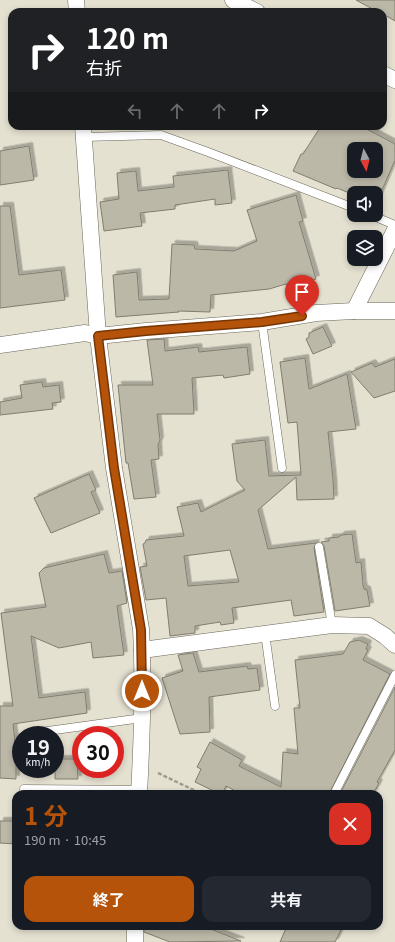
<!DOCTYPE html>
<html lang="ja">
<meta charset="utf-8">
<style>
body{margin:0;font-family:Georgia,"Noto Sans JP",serif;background:#242831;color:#f1f3f6;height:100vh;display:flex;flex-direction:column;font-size:15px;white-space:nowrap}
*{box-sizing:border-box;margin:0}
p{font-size:13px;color:#9ea1a6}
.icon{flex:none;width:22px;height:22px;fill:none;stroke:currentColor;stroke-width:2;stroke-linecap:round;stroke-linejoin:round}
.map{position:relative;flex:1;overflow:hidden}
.details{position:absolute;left:12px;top:790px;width:371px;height:140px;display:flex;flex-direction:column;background:#171b24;border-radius:12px;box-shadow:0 2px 6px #0003}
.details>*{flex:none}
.top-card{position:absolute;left:8px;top:8px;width:379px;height:122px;border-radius:12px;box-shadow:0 2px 6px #0003;background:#202124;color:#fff;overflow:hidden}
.needle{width:26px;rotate:173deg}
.controls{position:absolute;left:347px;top:142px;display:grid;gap:8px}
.controls a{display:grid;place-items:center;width:36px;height:36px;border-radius:8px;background:#171b24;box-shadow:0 2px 6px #0003;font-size:20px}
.speed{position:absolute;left:12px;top:726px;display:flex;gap:8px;font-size:20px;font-weight:700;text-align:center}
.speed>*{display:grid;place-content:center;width:52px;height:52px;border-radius:50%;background:#171b24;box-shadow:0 2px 6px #0003;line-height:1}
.speed small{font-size:10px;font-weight:400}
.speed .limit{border:6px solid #d22;background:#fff;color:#111}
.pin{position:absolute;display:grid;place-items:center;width:34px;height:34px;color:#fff;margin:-41px -17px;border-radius:50% 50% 50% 0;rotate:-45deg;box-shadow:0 0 4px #0007}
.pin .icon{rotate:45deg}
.me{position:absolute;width:44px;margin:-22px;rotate:0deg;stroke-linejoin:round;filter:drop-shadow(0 0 3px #0008)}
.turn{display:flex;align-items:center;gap:14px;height:84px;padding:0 12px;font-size:18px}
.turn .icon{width:52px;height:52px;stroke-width:2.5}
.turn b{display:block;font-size:28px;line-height:34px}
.lanes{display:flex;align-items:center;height:38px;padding:0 12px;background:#0003;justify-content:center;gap:20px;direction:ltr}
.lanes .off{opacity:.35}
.round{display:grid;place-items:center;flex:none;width:42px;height:42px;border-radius:12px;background:#242831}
.overview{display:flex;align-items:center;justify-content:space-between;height:68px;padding:0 12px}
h1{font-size:24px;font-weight:700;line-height:30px;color:#b45309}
.primary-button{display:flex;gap:8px;margin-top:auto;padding:8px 12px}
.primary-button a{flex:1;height:46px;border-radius:12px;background:#b45309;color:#fff;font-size:16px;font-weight:700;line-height:46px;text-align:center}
.primary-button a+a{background:#242831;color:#f1f3f6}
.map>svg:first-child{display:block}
.building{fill:#bcb8a8;stroke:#817d6f;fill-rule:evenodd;filter:url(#shadow)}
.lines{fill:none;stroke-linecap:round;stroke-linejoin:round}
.lane-casing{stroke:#6a6658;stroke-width:9}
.street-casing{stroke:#6a6658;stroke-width:17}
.path{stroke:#a09d90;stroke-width:2.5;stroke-dasharray:4 2;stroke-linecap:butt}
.lane{stroke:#fff;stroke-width:8}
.street{stroke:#fff;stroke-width:16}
.route-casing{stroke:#753606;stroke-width:10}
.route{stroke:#b45309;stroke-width:7}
</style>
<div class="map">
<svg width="395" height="942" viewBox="0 0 395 942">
<defs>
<filter id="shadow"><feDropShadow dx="3.5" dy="-3.5" stdDeviation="0" flood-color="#0004"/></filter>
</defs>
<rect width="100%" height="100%" fill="#e5e1d1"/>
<!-- building -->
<g class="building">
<path d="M356 0H395V21L383 14V12H378Z"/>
<path d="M321 126H361L395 144V160L376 204V193H354V195L337 188 336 189 293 171 301 154H303ZM354 149H376V171H354Z"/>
<path d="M29 146 34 180 0 185V151Z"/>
<path d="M228 170 232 203 215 205V199L175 205V209L140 213 142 226 104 231 100 202 119 199 117 173 136 171 138 191 174 187 173 176Z"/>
<path d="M296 195 303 221 299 222 316 279 288 287 286 284 269 289 211 295 210 312 178 311 179 312 116 317 113 275 137 272 139 300 169 299 172 244 194 245 195 249 234 251 257 241 247 210Z"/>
<path d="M0 206H10L19 275 61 270 65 300 0 308Z"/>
<path d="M323 327 332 346 313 354 306 339 309 337V333Z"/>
<path d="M164 339 165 351 198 347 199 352 247 347 250 374 224 378 223 375 192 378 194 414H157L160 440 158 445 159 459 151 460 156 497 134 499 128 463H126L118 385H153L147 340Z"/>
<path d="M305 358 309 389 347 374 356 429 328 432 333 479 334 499 297 500 296 477 258 510 268 549 316 543 314 548 324 612 294 616 291 600 232 608 234 623 221 625 220 622 195 626V633L170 636 166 598 146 600 140 567 147 566 143 544 145 543 146 540 184 536 177 507 198 503 201 512 245 490 237 481 232 444 265 440 269 476 301 475 297 422 288 423 280 362ZM230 550 239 582 188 586 184 556Z"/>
<path d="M395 359V391L374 398 351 372 372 363 375 367Z"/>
<path d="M42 382 43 387 59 385 61 402 52 403 53 409 0 415V402L22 398 20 385Z"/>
<path d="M89 474 96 490 91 492 100 513 51 533 34 498Z"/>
<path d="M352 534 356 563 361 562 363 585 364 589 367 590 370 606 335 611 324 546 321 542 329 541V538L339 537 341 535Z"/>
<path d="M104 554 109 573 122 571 127 603 117 606 124 655 93 658 91 642 59 648 31 636 39 698 85 692 87 713 13 724 16 751V779L0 778V706H13L1 613 46 607 39 573 44 568Z"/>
<path d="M359 640 368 644 366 649 368 650 363 660 390 674 329 794H241L226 786 222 794H220L195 782 201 769 197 767 210 742 242 760 239 766 281 787 283 752 298 754 294 708H300L295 660 343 654 350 642Z"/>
<path d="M193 653 199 672 247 666 248 669 257 668 260 690 209 697 210 732 180 734 162 678 183 671 178 655Z"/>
<path d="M395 687V750L377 782 379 783 373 794H340Z"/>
<path d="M55 759H77L78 779H55Z"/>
<path d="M0 821H16V844L0 843Z"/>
<path d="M144 926H203L241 941 170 942 144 932Z"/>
<path d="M287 926H343L335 942H280Z"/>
</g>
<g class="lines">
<!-- lane casing -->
<g class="lane-casing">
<g id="lane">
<path d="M84 137 161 135 208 152 354 208"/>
<path d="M371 215 395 225"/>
<path d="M262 322 282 468"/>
<path d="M319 547 332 625"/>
<path d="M265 633 275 706"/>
<path d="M26 734 142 718"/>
<path d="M24 789 140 790"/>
<path d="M334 794 395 675"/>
</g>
</g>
<!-- street casing -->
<g class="street-casing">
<g id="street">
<path d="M76 0 77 12"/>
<path d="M233 0 257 12"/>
<path d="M383 74 395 80"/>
<path d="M83 126 98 336 114 468 141 629C144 684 142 739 139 794"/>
<path d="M354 311 395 230"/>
<path d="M0 345 85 333 98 336 146 331 262 322 316 313 354 311H395"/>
<path d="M142 650 332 625 369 626 385 636 395 645"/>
<path d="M135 942V926"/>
</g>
</g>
<!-- path -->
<path class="path" d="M158 773 202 794"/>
<!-- lane -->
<use href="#lane" class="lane"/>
<!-- street -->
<use href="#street" class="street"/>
</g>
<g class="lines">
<!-- route casing -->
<g class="route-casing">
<path id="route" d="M142 691 141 630 114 468 98 336 146 331 262 322 302 316"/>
</g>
<!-- route -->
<use href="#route" class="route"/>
</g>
</svg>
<div class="controls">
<a><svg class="needle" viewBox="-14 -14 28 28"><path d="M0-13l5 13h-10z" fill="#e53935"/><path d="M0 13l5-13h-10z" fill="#9ea1a6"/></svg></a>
<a><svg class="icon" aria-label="sound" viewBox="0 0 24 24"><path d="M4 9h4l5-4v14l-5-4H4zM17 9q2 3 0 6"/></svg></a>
<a><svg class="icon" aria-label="layers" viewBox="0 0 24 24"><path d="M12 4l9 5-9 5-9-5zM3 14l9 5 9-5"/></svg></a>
</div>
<div class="speed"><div>19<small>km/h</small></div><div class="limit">30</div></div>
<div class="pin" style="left:302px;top:316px;background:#d93025"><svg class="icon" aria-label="arrive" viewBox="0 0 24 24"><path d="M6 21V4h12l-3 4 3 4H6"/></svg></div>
<svg class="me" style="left:142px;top:691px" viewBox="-20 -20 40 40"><circle r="17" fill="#b45309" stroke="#fff" stroke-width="3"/><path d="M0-11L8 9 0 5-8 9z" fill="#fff"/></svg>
<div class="top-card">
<div class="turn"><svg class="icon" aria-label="right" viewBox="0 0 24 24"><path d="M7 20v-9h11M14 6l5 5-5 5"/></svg><div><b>120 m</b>右折</div></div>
<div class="lanes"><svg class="icon off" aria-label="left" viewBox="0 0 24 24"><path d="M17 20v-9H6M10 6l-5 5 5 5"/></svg><svg class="icon off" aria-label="ahead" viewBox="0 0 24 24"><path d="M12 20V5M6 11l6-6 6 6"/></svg><svg class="icon off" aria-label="ahead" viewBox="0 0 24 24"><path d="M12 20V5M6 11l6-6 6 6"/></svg><svg class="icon" aria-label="right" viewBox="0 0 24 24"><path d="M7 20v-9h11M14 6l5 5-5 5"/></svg></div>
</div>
<section class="details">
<div class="overview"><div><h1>1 分</h1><p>190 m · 10:45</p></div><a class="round" style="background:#d93025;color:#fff"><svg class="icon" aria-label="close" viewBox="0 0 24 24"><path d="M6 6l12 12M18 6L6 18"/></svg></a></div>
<div class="primary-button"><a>終了</a><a>共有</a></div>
</section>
</div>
